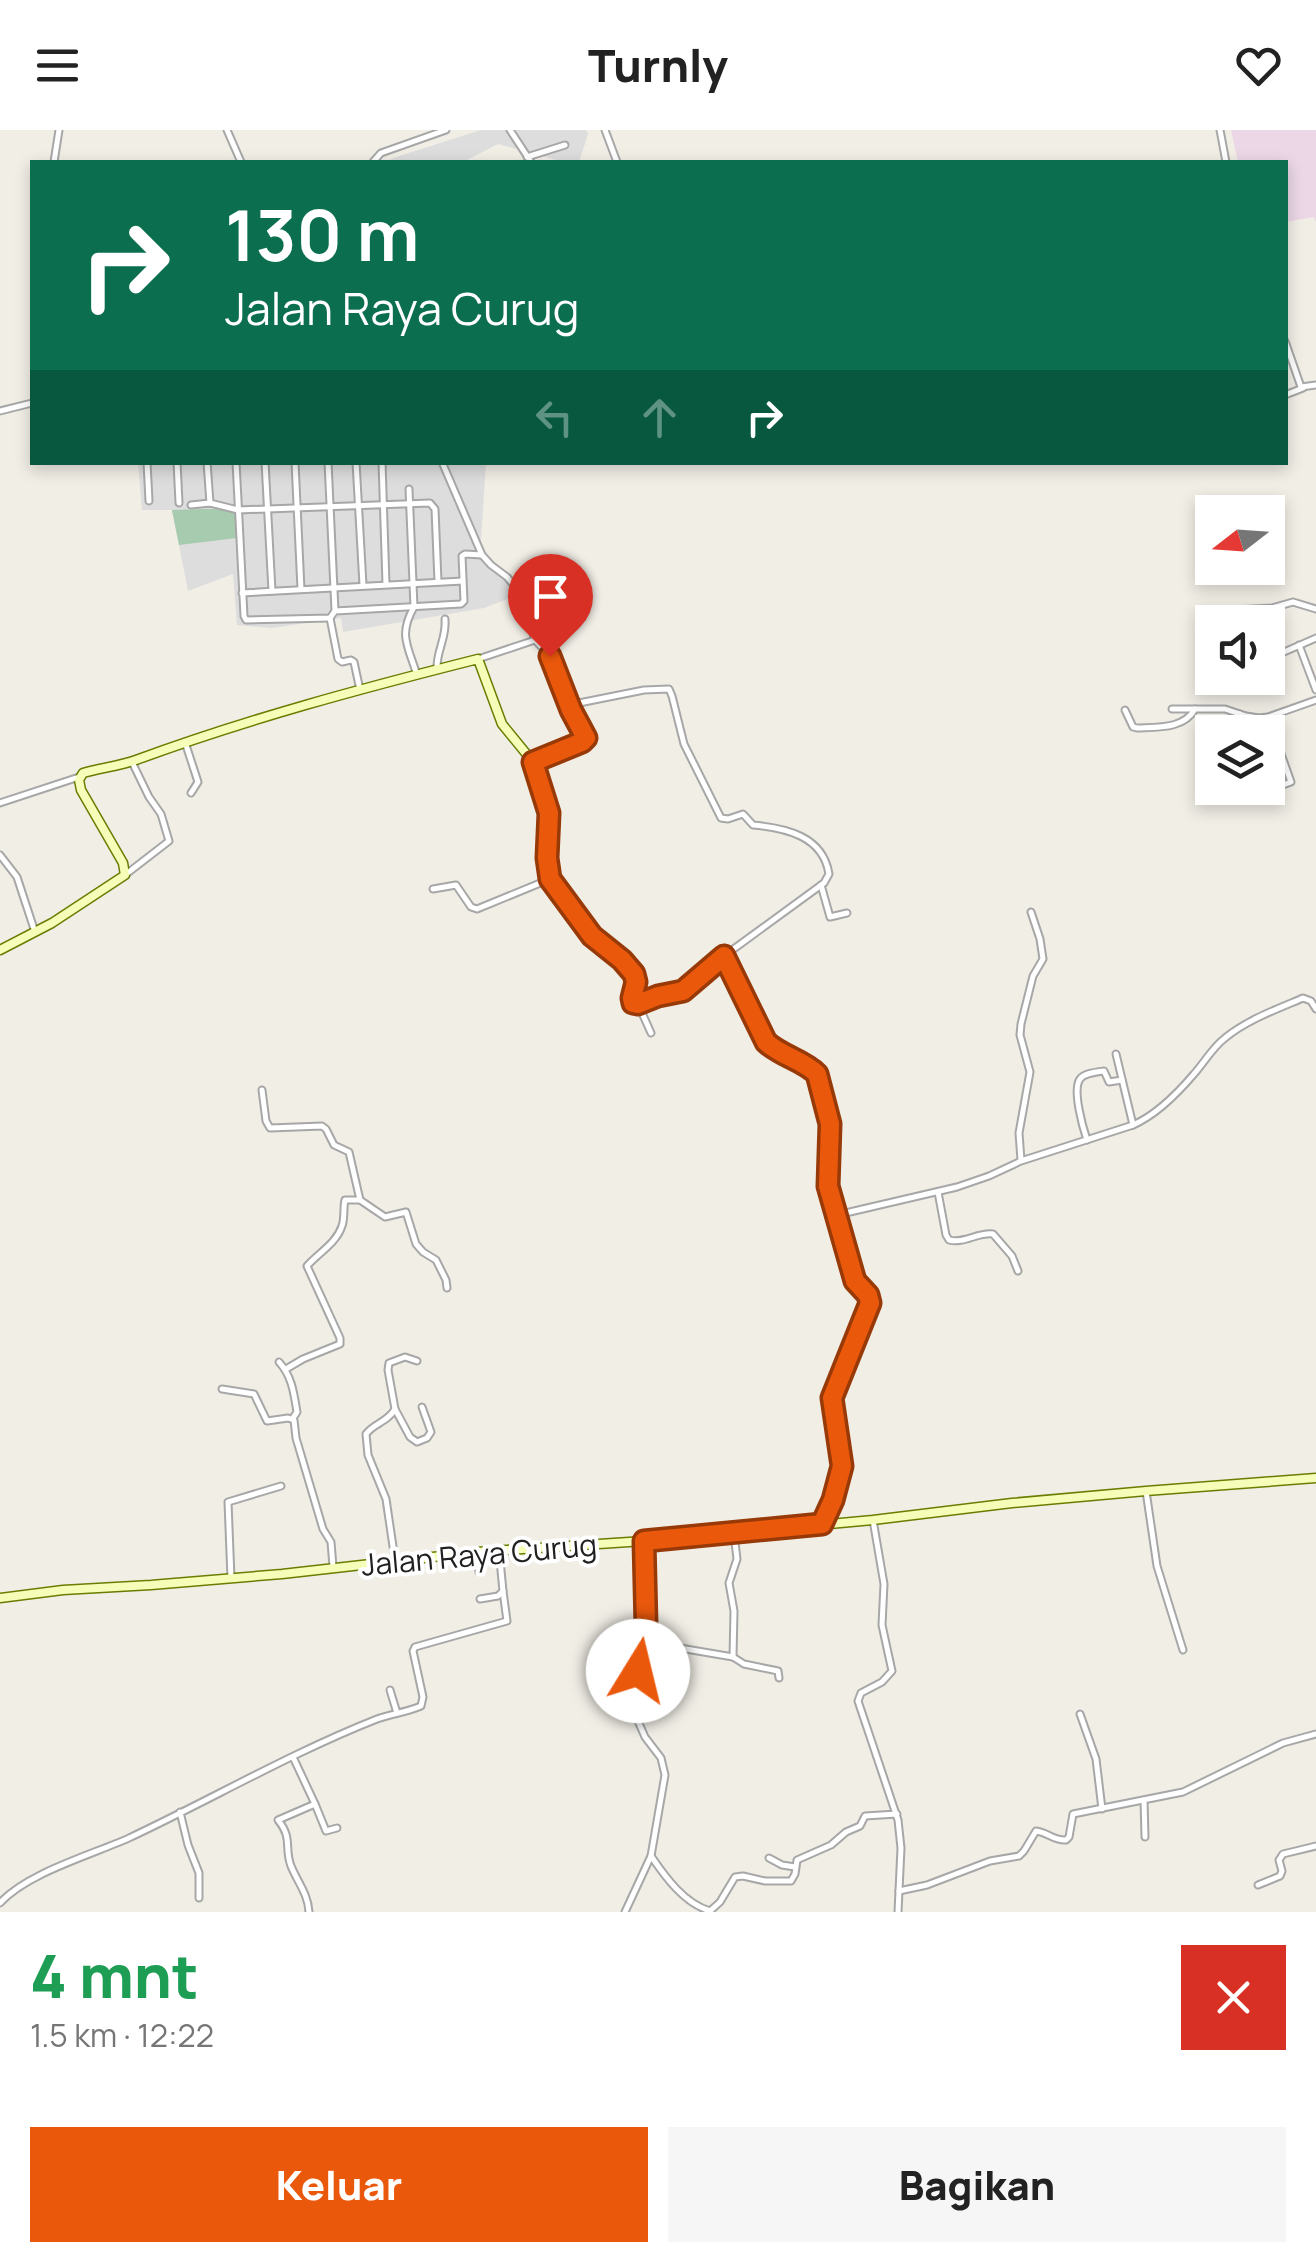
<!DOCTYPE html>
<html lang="id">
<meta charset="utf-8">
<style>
body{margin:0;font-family:Manrope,sans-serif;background:#f6f6f6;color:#222;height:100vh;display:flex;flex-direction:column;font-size:38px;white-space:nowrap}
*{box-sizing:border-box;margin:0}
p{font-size:32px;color:#767676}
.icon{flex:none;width:55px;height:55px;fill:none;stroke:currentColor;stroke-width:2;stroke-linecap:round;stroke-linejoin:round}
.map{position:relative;height:1782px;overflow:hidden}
.panel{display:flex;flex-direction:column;background:#fff;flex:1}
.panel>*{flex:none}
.guide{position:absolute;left:30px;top:30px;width:1258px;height:305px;border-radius:0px;box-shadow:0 5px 15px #0003;background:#0b6e4f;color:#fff;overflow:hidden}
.needle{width:65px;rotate:253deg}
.buttons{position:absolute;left:1195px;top:365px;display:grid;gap:20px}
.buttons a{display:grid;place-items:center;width:90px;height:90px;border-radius:0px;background:#fff;box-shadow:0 5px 15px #0003;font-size:50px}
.pin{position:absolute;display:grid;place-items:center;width:85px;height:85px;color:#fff;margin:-102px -42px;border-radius:50% 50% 50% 0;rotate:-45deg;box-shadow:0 0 10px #0007}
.pin .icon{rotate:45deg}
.me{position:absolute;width:110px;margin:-55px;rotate:9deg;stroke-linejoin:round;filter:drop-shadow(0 0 8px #0008)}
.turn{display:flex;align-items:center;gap:35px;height:210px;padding:0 30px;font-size:45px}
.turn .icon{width:130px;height:130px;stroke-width:2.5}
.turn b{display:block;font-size:70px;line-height:85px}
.lanes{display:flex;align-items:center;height:95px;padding:0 30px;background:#0003;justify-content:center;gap:50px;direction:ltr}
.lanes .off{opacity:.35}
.round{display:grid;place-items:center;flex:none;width:105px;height:105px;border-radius:0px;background:#f6f6f6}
.headline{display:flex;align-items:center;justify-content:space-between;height:170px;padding:0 30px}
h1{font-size:60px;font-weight:800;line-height:75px;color:#1e9e55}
.button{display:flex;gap:20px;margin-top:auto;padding:20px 30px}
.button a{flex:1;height:115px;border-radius:0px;background:#ea580c;color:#fff;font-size:40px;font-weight:800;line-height:115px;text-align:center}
.button a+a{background:#f6f6f6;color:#222}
header{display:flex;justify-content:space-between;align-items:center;height:130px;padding:0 30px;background:#fff;font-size:45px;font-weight:800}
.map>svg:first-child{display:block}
.residential{fill:#dedddd}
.industrial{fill:#ebd7e6}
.cemetery{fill:#a6cbae}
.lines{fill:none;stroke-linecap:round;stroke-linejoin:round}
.street-casing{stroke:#a7a7a7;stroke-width:9}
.secondary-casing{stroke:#697e00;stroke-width:11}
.street{stroke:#fff;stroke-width:5}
.secondary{stroke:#f5fdb8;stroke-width:8}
.route-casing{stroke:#983908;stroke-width:25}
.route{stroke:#ea580c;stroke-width:18}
.labels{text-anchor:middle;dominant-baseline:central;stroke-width:8;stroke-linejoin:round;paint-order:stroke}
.street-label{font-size:30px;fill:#202020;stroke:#fff}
</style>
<header><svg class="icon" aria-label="menu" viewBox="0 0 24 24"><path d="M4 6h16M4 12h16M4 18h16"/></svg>Turnly<svg class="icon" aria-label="heart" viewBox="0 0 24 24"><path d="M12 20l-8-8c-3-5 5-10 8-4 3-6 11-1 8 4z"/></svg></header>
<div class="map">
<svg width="1316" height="1782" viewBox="0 0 1316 1782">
<rect width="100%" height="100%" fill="#f1eee6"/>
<!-- residential -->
<g class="residential">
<path d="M481 0H586L588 4 579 32H564L498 14 463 32H385L396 27Z"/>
<path d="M138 333H486L480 425 482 429 511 450 518 465 484 478 343 502 341 488 272 498 237 495 233 444 188 461 172 380H142Z"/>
</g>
<!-- industrial -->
<path class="industrial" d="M1231 0H1316V92L1314 87 1285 92V32H1238Z"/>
<!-- cemetery -->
<path class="cemetery" d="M237 378V408L179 415 172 380Z"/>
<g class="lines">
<!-- street casing -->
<g class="street-casing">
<g id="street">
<path d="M227 0 241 32"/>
<path d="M510 0 531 32"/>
<path d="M605 0 617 32"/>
<path d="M1220 0 1226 32"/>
<path d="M527 27 565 15"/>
<path d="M54 32 59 0"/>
<path d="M373 32 381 23 446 0"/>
<path d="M1285 211 1301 257 1316 255"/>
<path d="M1285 265 1303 258"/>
<path d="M0 281 32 273"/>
<path d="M147 332 149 371"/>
<path d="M177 332 179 373"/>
<path d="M207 332 210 373"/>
<path d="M236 332 244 486 246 490 330 488 335 481 461 474 464 471 462 426 465 424 482 425"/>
<path d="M265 332 272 461"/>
<path d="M295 332 301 459"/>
<path d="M328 332 335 481"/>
<path d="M356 332 363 455"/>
<path d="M382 332 386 454"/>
<path d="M442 332 482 425 491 435 507 447 522 465 535 510 550 526 569 575 644 560 669 559 672 566 684 614 721 688 728 689 743 684 753 695C786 698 823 706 829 744L824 753 724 826"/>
<path d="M409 359 414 477C398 505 408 516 417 545"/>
<path d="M191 375 210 373 238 380 430 373 435 379 438 452"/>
<path d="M242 463 463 451"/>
<path d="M1235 480 1272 478 1293 472 1316 479"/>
<path d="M330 488 338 529 342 532 351 530 354 532 360 560"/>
<path d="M1299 515 1316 560"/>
<path d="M1284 522 1316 508"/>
<path d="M478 529 535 510"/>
<path d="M437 539C436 521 447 508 445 489"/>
<path d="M1172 579H1225L1246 586 1259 588 1268 587 1316 570"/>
<path d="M1125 580 1133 597 1137 598C1158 597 1184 599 1195 579"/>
<path d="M1240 584 1247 602"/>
<path d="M185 612 198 652 191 663"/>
<path d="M533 632 584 610V602L569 575"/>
<path d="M1266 658 1269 660 1291 652 1268 587"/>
<path d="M0 673 79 647"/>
<path d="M0 725 17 747 35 802"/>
<path d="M125 745 169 711 161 684 149 667 132 632"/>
<path d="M821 755 830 787 847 783"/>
<path d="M433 759 456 755 471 777 477 779 550 749"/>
<path d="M638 874 651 903"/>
<path d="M1116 924 1133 995"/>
<path d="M262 960 266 991 270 998 322 996 326 999 334 1015 349 1022 360 1070"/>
<path d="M1087 1010C1083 998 1072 960 1080 949 1084 943 1097 942 1104 941L1109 952 1122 950"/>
<path d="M1021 1030 1019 1003 1030 942 1020 905 1021 894 1033 846 1043 829 1040 809 1031 782"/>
<path d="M938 1062 946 1105 949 1110C964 1114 978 1102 993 1104L1012 1126 1018 1141"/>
<path d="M837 1085 957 1057 989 1046 1021 1031 1133 995C1156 985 1177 964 1194 944 1204 933 1212 918 1225 908 1247 890 1277 879 1303 868L1311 871 1316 879"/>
<path d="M279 1232C292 1246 294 1264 297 1282L293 1288"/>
<path d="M286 1239 303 1229 340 1214V1208L307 1136C318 1123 336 1114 342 1096 345 1088 343 1077 345 1070H360L385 1087 406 1082 416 1114 423 1122 436 1130 446 1150 447 1158"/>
<path d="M222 1259 254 1264 267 1291 288 1288 294 1290 296 1308 323 1399 331 1412 333 1437"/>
<path d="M395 1279 410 1307 417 1312 427 1308 431 1302 422 1277"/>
<path d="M1146 1361 1157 1436 1183 1520"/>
<path d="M873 1390 884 1454 882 1495 892 1541 882 1552 861 1563 858 1571 898 1690 901 1718 898 1782"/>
<path d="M477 1422 479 1442"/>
<path d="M395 1430 386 1369 368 1325 366 1304C374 1293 388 1292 395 1279L388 1240 389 1233 405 1227 417 1231"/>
<path d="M231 1448 228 1372 281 1356"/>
<path d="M480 1469 498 1466 503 1461 499 1420"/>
<path d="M733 1527 744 1534 778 1541 779 1548"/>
<path d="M640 1534 670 1539 680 1518 733 1527 734 1481 729 1453 737 1429 734 1404"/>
<path d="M390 1560 397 1583"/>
<path d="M1080 1584 1096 1629 1102 1679"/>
<path d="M293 1627 315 1674 278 1690C293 1708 284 1718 291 1736 298 1753 308 1764 309 1782"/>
<path d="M1144 1670 1145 1707"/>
<path d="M315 1674 326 1701 337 1698"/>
<path d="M180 1682 188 1715 199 1743V1768"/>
<path d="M651 1726C666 1748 684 1773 710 1781L720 1772 735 1747 743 1746 765 1751H791L795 1744 797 1730 831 1715 846 1702 860 1696 865 1686 897 1684"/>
<path d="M769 1728 782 1735 795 1737"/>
<path d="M1258 1755 1280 1746 1282 1741 1279 1730 1283 1724 1316 1716"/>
<path d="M899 1761 927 1755 990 1731 1019 1726 1024 1721 1036 1701C1047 1702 1054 1711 1066 1710L1069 1707 1073 1684 1183 1662 1283 1613 1316 1604"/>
<path d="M0 1773C27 1743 91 1725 129 1708 212 1669 291 1623 377 1589 391 1584 407 1582 421 1576L423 1567 413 1521 415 1517 507 1491 503 1461"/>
<path d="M625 1782 651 1726 665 1645 661 1628 645 1607 638 1591V1541L646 1496 644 1411"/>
</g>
</g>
<!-- secondary casing -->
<g class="secondary-casing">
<g id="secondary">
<path d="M0 820 52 793 125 745 123 733 81 660 79 650 83 643C100 638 119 636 136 630 247 589 363 558 478 529L502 594 533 632 544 661 550 697 547 728 550 749 592 806 622 830 633 844 636 852 631 868 633 873 638 874 659 866 683 861 724 826 767 912 790 929 813 939 817 944 830 994 827 1056 855 1153 868 1165 870 1173 832 1268 842 1336 833 1370 822 1394"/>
<path d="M0 1468 63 1460 151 1455 282 1444 477 1422 644 1411 873 1390 1012 1373 1146 1361 1316 1348"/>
</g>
</g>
<!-- street -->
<use href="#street" class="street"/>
<!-- secondary -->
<use href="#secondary" class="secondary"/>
</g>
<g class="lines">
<!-- route casing -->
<g class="route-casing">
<path id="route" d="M550 526 571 580 586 608 582 612 533 632 549 683 547 728 550 749 592 806 622 830 634 844 636 852 632 868 633 873 638 874 658 866 683 861 724 826 766 912C781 926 803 930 817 944L830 994 828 1056 855 1151 868 1165 870 1173 832 1268 842 1336 833 1370 822 1394 644 1411 646 1496 638 1541"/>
</g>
<!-- route -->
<use href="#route" class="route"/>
</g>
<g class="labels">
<!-- street labels -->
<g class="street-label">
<text transform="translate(479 1424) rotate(-5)">Jalan Raya Curug</text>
</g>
</g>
</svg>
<div class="buttons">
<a><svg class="needle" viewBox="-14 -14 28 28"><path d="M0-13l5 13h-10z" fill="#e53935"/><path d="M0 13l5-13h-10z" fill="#767676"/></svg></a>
<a><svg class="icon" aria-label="sound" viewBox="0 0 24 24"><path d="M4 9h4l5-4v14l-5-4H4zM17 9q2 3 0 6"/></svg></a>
<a><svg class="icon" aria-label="layers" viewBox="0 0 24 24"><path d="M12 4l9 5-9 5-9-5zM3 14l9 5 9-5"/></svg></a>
</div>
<div class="pin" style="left:550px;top:526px;background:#d93025"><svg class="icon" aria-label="arrive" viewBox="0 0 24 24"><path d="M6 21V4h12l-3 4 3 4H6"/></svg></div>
<svg class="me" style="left:638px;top:1541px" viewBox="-20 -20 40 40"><circle r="19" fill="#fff"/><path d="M0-13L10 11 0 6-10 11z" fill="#ea580c"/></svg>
<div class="guide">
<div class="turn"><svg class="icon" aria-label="right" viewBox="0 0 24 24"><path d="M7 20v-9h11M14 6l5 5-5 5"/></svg><div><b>130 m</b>Jalan Raya Curug</div></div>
<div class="lanes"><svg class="icon off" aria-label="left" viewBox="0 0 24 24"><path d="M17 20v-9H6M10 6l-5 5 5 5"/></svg><svg class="icon off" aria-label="ahead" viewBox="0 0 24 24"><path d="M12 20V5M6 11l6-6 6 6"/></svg><svg class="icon" aria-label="right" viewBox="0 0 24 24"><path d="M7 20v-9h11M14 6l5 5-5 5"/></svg></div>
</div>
</div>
<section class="panel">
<div class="headline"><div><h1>4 mnt</h1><p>1.5 km · 12:22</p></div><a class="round" style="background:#d93025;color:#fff"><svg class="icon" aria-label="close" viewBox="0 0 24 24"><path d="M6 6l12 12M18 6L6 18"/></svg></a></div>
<div class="button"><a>Keluar</a><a>Bagikan</a></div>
</section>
